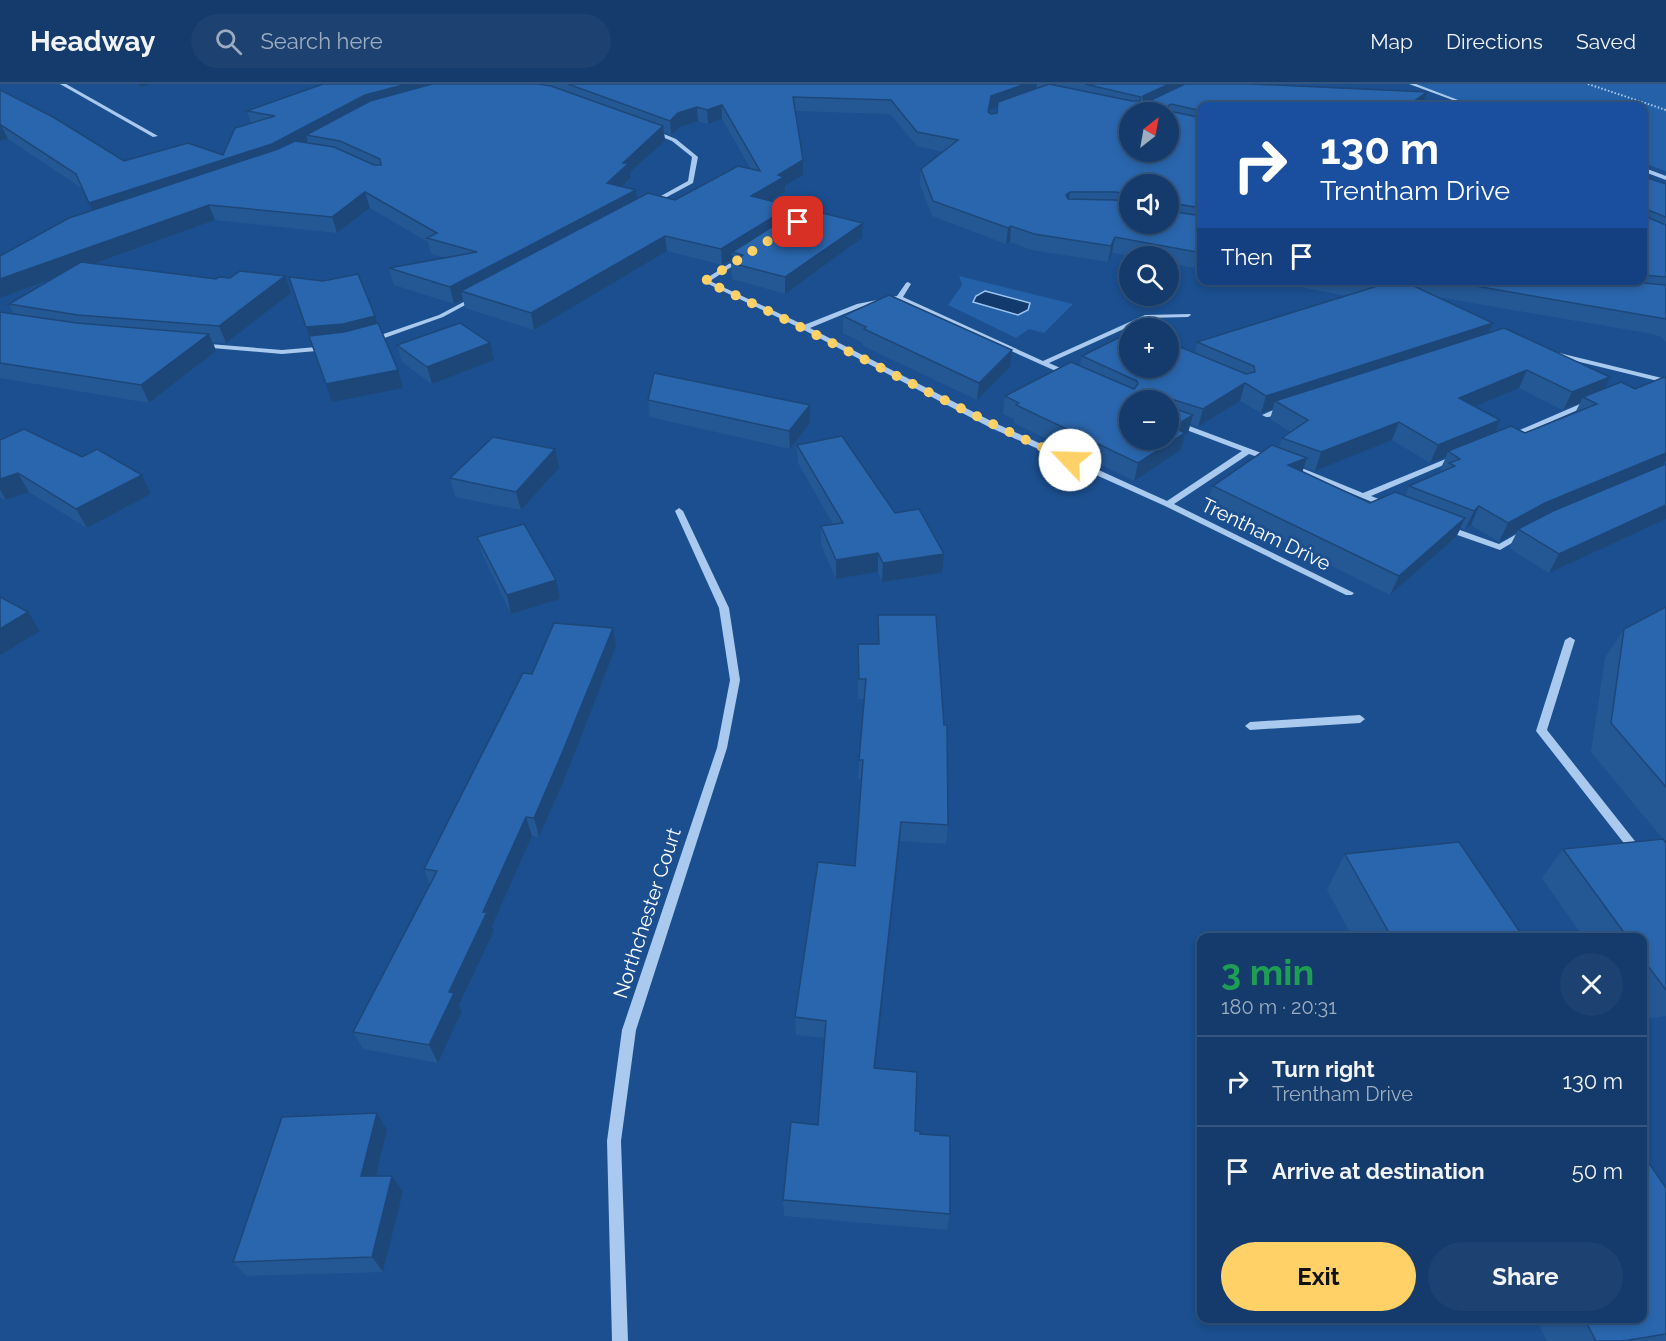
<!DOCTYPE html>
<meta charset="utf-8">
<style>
body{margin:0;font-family:Raleway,sans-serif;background:#1d4271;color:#f1f3f6;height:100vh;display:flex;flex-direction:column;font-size:22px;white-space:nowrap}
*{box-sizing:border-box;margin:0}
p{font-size:20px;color:#9dadc1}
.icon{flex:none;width:33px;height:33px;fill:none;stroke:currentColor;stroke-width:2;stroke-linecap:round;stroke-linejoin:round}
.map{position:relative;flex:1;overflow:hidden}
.side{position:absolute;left:1197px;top:849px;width:450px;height:390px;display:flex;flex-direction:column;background:#143b6b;border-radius:12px;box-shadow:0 3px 9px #0003,0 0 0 2px #33557e}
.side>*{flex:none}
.top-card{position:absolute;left:1197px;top:18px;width:450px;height:183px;border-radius:12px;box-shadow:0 3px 9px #0003,0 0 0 2px #33557e;background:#1a4fa0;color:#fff;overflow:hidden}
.needle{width:39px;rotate:31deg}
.tools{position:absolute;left:1119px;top:18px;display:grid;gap:12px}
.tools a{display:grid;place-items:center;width:60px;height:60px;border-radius:50%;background:#143b6b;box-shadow:0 3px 9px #0003,0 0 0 2px #33557e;font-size:30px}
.pin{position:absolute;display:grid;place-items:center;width:51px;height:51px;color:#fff;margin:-26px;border-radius:12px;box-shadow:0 3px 9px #0006}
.me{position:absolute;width:66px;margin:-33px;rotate:294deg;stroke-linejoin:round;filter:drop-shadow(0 0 4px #0008)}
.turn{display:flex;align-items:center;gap:21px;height:126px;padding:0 24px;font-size:27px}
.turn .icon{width:78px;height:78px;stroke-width:2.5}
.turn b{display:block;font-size:42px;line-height:51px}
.then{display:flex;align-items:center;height:57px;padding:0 24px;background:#0003;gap:12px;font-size:22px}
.round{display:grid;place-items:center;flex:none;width:63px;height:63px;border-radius:32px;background:#1d4271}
.summary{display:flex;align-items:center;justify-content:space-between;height:102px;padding:0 24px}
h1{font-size:36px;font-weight:700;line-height:45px;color:#1e9e55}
.primary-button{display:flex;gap:12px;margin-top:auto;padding:12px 24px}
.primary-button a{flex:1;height:69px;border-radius:36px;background:#ffd166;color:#111;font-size:24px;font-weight:700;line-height:69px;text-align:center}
.primary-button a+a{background:#1d4271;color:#f1f3f6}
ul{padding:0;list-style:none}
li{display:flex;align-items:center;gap:18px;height:90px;padding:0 24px;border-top:2px solid #33557e}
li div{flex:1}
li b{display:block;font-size:22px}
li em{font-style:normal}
header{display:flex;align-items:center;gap:36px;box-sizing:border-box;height:84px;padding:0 30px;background:#143b6b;border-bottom:2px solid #33557e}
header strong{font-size:28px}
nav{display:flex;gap:33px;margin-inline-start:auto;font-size:21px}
.search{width:420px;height:54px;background:#1d4271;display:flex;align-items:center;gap:15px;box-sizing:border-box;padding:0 21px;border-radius:33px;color:#9dadc1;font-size:22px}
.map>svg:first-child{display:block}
.green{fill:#2461a8}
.water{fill:#123a6d;stroke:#9cc4f0;stroke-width:1.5}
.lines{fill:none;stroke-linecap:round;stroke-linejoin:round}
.path{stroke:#a9c9ee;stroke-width:2;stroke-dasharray:1.5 2;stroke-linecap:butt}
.minor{fill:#a9c9ee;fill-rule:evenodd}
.wall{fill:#245895;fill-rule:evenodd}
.shaded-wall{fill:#1d4779}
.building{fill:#2a66ad;stroke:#1d4779;stroke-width:1.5;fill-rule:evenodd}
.route{stroke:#ffd166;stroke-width:10;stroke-dasharray:0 18}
.labels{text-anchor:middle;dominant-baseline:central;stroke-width:6;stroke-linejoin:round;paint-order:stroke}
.street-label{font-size:20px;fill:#fff;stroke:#1b4f8f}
</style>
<header>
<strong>Headway</strong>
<div class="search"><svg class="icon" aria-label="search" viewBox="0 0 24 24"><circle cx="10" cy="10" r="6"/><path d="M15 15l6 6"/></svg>Search here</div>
<nav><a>Map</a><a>Directions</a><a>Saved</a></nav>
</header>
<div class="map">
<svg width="1666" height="1257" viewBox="0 0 1666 1257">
<rect width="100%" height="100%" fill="#1b4f8f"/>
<!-- green -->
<g class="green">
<path d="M1411 0H1666V87L1643 79 1642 22H1476Z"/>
<path d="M959 192 1073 220 1044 249 1029 245 1016 254 948 221 962 201Z"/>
</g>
<!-- water -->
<path class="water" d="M985 207 1030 219 1028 226 1018 231 973 218 976 212Z"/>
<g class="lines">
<!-- path -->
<path class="path" d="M1588 0 1666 26"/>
<!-- minor -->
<g class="minor">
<path d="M60 0H66L158 52 153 53Z"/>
<path d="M1409 0H1416L1474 22H1469Z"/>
<path d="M652 45 676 55 698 73 693 99 652 121 649 119 650 118 688 97 692 73 672 57 650 48Z"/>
<path d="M1642 83 1666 92V96L1642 87Z"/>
<path d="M743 171 745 172V174L710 197 804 241 857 220 897 212 906 199 908 198 911 200 903 213 1043 277 1145 231 1190 230 1191 231 1188 233 1148 234 1049 279 1072 289 1073 291 1069 293 898 216 861 223 810 244 995 339 1167 417 1242 367 1168 339V334L1272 373V377H1269L1249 370 1174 420 1354 509 1352 511H1346L1165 422 989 343 802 245 702 197Z"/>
<path d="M475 212 480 213 443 233 376 257 369 255 439 231Z"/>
<path d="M197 259 282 266 328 262 332 264 328 266 282 270 200 263H197Z"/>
<path d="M1547 266 1666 295V299L1547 270Z"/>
<path d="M1587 317 1594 319 1513 354H1510L1506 352Z"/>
<path d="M1282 322H1288L1289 324 1269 333H1266L1262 331Z"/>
<path d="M1453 372H1459L1460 374 1371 412 1392 420 1393 422 1389 425 1285 382 1286 380H1292L1363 409Z"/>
<path d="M679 424 683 427 729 524 740 596 727 664 636 946 621 1057 628 1257H612L607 1057 622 946 717 664 730 596 719 524 675 427Z"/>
<path d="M1446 441 1499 460 1522 447H1528L1529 449 1500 466 1443 446 1442 444Z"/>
<path d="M1570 553 1575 556 1547 646 1642 766 1644 769 1642 772 1638 774 1634 772 1536 647 1565 556Z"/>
<path d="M1360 631 1365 635 1360 639 1250 646 1245 642 1250 638Z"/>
</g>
</g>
<!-- wall -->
<g class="wall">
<path d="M323 0H1251L1422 21 1202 22V185L1168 179V172H1133L1112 169 1108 178 1032 166 1010 158 1006 160 932 132 920 100 921 85 944 68 917 62 890 30 795 27 803 76V91L785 102V108L770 117 791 131 863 139 862 154 785 210 732 195 731 179 733 177V175L722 181 667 167 534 246 465 224 463 215 454 220 394 201 389 184 445 174 431 170 428 158 370 124 337 149 215 136 95 180 291 209 226 259 213 258 216 267 149 319 0 294V228L14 230 9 220 51 196 0 214 92 126 83 105 8 55 0 57V6L124 77 223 71 251 39 247 27ZM998 23 997 29 991 30 990 29V26ZM722 35 751 85 675 116 637 115 636 106 622 103 631 94 630 88 665 57 664 48 671 51 680 43 698 37 708 40ZM1130 100 1168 140H1130Z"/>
<path d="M1642 92 1666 100V258L1661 253 1653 250 1437 213 1493 239 1488 249 1604 305H1635L1666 294V435L1549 489 1509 464 1517 448 1499 458 1471 441 1465 445 1461 444 1456 453 1390 511 1207 420 1213 402 1279 363 1282 354 1291 348 1270 335 1273 325 1261 329 1240 317 1198 343 1190 340 1188 349 1185 351 1181 366 1134 397 1014 339V335L1003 330 1005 312 1080 282 1082 272 1195 269 1197 258 1346 212 1263 196H1642ZM1519 304 1563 326 1580 319 1575 329 1525 349 1495 348 1475 322ZM1392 356 1430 379 1446 373 1440 386 1443 387 1409 402 1405 412 1370 419 1302 388 1304 383 1315 387Z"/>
<path d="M843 232 1010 283 977 316 863 262V259L843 249Z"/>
<path d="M397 261 494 276 432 300 402 278Z"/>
<path d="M648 316 810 321V339L790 365 650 333Z"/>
<path d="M0 356 82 373 142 391 151 410 87 444 29 408 6 416 0 413Z"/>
<path d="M797 361 895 429 942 489 882 498 878 488 836 495 821 461V442L833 440 798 379Z"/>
<path d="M559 384 521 426 455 413 450 394Z"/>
<path d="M477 453 560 515 511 530 483 472Z"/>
<path d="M1666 523V932L1642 935V854H1584L1542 794 1563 765 1663 755 1591 668 1605 574 1624 545Z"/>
<path d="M878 531 948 741 946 760 900 757 875 984 915 1047 920 1050 950 1130 947 1146 784 1132 783 1116 818 1041 825 954 796 951 795 933 855 782 861 695H858L859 676 864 615H858V560H878Z"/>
<path d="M616 563 565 694 539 753 532 752 492 842 494 847 459 921 462 927 438 979 363 965 353 948 430 801 424 785 532 590Z"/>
<path d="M1345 770 1524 854H1353L1327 806Z"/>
<path d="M387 1046 376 1092 403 1108 383 1188 247 1192 233 1178Z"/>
<path d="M1666 1104V1257H1547L1535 1234H1642Z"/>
</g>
<!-- shaded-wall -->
<g class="shaded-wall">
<path d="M139 0H150L140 3Z"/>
<path d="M407 0H475L306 51 308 57 277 74 96 134 89 119 272 60 365 11Z"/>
<path d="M1025 0H1037L1036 9 990 26 987 42 988 28 991 12Z"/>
<path d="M1169 0H1229L1141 26 1143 12Z"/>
<path d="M1427 8 1422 21 1420 22H1407Z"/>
<path d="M722 21V35L708 40 707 26Z"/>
<path d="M697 23 698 37 680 43 671 51 670 37 678 29Z"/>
<path d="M0 41H1L8 55 0 57Z"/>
<path d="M663 42 665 57 630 88 631 94 610 114 607 99 623 79Z"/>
<path d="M803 76V91L785 102V108L752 127 751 112 778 91Z"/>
<path d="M636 106 638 121 461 207 463 215 454 220 450 203Z"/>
<path d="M365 108 370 124 337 149 332 133Z"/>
<path d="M1070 108 1068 123 1066 111Z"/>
<path d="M209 121 215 136 0 214V195Z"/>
<path d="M791 122 792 137 732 168 733 175 722 181 721 165Z"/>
<path d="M863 139 862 154 785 210V193Z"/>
<path d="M1011 142 1010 158 1006 160 1008 144Z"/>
<path d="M665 152 667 167 534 246 531 229Z"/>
<path d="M1115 153 1112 169 1108 178 1111 162Z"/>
<path d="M285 192 291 209 226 259 219 242Z"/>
<path d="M375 232 380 249 312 261 306 243Z"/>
<path d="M1493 239 1485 256 1275 317 1273 325 1261 329 1266 312Z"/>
<path d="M209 250 216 267 149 319 141 301Z"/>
<path d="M490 259 494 276 432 300 427 283Z"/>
<path d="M1012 266 1010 283 977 316 979 299Z"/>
<path d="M398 286 403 304 332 318 326 300Z"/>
<path d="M1527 286 1519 304 1452 332 1459 314Z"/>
<path d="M1610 293 1601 311 1583 313 1580 319 1563 326 1572 308Z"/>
<path d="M1245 299 1240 317 1198 343 1203 325Z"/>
<path d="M810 321V339L790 365 789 347Z"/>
<path d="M1193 331 1188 349 1185 351 1181 366 1134 397 1138 379 1173 343Z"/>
<path d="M1500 336 1492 354 1448 367 1446 373 1430 379 1438 361Z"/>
<path d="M1399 338 1392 356 1315 387 1321 368Z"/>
<path d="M555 365 559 384 521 426 516 408Z"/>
<path d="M1666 369V377L1662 384 1518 445 1517 448 1499 458 1508 439 1545 419Z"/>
<path d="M1307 374 1301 392 1288 381Z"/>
<path d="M18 389 29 408 6 416 0 406V395Z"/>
<path d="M142 391 151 410 87 444 76 425Z"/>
<path d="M1666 421V435L1549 489 1559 470Z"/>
<path d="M1479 422 1471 441 1465 445 1474 427Z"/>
<path d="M1465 434 1456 453 1390 511 1399 492Z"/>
<path d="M878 469V488L836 495V476Z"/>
<path d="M944 470 942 489 882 498 883 479Z"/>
<path d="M556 496 560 515 511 530 507 511Z"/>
<path d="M28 528 40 547 0 571V545Z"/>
<path d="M613 544 616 563 565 694 539 753 534 734Z"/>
<path d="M526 733 532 752 492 842 494 847 459 921 462 927 438 979 429 961 449 908 483 828Z"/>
<path d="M901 738 900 757 873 1002 874 984Z"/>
<path d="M377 1029 387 1046 372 1108 361 1092Z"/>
<path d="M392 1092 403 1108 383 1188 372 1173Z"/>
</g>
<!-- building -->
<g class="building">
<path d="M323 0H407L365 11 272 60 89 119 76 90 1 41H0V6L53 33 124 77 188 59 223 71 235 44 275 32 247 27Z"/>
<path d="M432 0H538L551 2 663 42 623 79H629L607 99 636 106 450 203 389 184 477 168 427 154 437 149 365 108 332 133 209 121 0 195V172L69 134 278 65 295 57 334 63 374 81H381L380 75 340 57 306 51 370 17Z"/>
<path d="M568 0H1025L991 12 988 28 991 30 997 29 998 18 1049 0 1132 17H1140L1141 13 1085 0H1169L1143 12V16H1151L1185 0H1251L1427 8 1407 22H1202V27L1171 20 1168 22 1170 27 1202 34V124L1170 119V127L1202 132V169L1115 153 1111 162 1034 150 1011 142 1008 144 933 117 921 85 958 56 917 48 891 16 793 13 803 76 778 91 784 93 751 112 791 122 721 165 665 152 531 229 461 207 648 109 675 116 738 82 760 87 722 21 707 26 697 23 678 29 670 37ZM1130 28H1168V68H1130ZM1130 100H1168V140H1130V119L1115 116 1068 115 1066 111 1070 108H1116L1130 111Z"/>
<path d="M1642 92 1666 100V133L1648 126 1649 134 1666 141V193L1642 191Z"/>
<path d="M802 124 863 139 785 193 731 179 743 171 732 168Z"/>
<path d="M81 178 216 195 219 193 230 194 240 187 285 192 219 242 78 231 9 220Z"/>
<path d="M358 190 375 232 343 240 306 243 289 193 323 197Z"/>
<path d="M1357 196H1384L1383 200 1396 196H1401L1493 239 1266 312 1245 299 1203 325 1171 315 1170 323 1193 331 1173 343 1185 349 1138 379 1016 321 1019 319 1005 312 1071 278 1134 305 1138 300 1137 297 1082 272 1130 248V284H1168V258L1246 290 1255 288 1254 282 1197 258 1381 201ZM1130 316H1168V356H1130Z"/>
<path d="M1441 196H1610L1666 201V235Z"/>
<path d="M889 211 1012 266 979 299 864 245 866 243 843 232Z"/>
<path d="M0 228 77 239 209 250 141 301 0 279Z"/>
<path d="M378 239 398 286 326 300 309 252 344 248Z"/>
<path d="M460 239 490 259 427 283 397 261Z"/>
<path d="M1504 244 1610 293 1572 308 1527 286 1459 314 1500 336 1438 361 1399 338 1321 368 1282 354 1308 336 1275 317Z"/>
<path d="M654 289 810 321 789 347 648 316Z"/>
<path d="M1664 293 1666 294V369L1545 419 1508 439 1479 422 1474 427 1409 402 1455 382 1449 379 1460 375 1448 367 1511 342 1525 349 1597 320 1583 313 1621 298 1635 305Z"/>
<path d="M24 345 82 373 97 365 142 391 76 425 18 389 0 395V356Z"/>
<path d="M842 352 895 429 919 425 944 470 883 479 878 469 836 476 821 442 843 439 797 361Z"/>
<path d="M493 353 555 365 516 408 450 394Z"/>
<path d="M1272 361 1307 374 1288 381 1370 419 1395 408 1465 434 1399 492 1213 402Z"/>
<path d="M1666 380V421L1559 470 1518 445 1553 427Z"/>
<path d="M524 440 556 496 507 511 477 453Z"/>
<path d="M0 513 28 528 0 545Z"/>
<path d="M1666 523V703L1611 639 1624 545Z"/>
<path d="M878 531H936L944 641H947L948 741 901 738 874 984 917 988 915 1047H920V1050L950 1052V1130L783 1116 791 1038 818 1041 826 937 795 933 818 778 855 782 863 676H859L866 595H859L858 560H879Z"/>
<path d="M554 539 613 544 560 674 534 734 526 733 483 828H487L449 908 454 909 429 961 353 948 437 787 424 785 523 589 532 590Z"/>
<path d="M1663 755 1666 759V906L1642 874V854H1628L1563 765Z"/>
<path d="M1459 758 1524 854H1392L1345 770Z"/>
<path d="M377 1029 361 1092H392L372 1173 233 1178 282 1033Z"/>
<path d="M1642 1069 1666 1104V1250L1623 1257H1596L1584 1234H1642Z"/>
</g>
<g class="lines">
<!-- route -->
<path class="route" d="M798 138 705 197C829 254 946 321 1070 376"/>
</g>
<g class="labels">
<!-- street labels -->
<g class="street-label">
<text transform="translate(1266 450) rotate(26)">Trentham Drive</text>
<text transform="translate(647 829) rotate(-72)">Northchester Court</text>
</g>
</g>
</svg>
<div class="tools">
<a><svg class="needle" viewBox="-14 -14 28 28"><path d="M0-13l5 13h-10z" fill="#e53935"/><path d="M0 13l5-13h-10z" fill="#9dadc1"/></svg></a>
<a><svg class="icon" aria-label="sound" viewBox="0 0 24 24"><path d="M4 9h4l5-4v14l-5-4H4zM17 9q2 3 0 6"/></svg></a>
<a><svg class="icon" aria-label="search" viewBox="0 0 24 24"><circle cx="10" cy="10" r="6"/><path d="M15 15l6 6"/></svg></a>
<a>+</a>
<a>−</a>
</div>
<div class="pin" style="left:798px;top:138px;background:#d93025"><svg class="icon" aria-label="arrive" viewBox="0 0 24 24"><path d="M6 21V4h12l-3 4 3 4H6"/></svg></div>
<svg class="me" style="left:1070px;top:376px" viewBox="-20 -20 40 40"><circle r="19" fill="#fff"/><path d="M0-13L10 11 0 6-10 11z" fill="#ffd166"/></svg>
<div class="top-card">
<div class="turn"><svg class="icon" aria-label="right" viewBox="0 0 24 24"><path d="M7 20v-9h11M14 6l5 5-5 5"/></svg><div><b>130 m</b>Trentham Drive</div></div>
<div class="then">Then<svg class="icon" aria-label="arrive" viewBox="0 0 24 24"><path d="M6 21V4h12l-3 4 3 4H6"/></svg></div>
</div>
<section class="side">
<div class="summary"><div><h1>3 min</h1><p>180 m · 20:31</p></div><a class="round"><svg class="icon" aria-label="close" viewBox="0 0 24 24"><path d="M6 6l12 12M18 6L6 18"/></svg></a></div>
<ul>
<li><svg class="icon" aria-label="right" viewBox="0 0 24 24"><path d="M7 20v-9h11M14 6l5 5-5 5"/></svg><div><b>Turn right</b><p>Trentham Drive</p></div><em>130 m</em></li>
<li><svg class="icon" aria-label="arrive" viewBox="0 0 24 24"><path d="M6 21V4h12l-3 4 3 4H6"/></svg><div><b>Arrive at destination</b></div><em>50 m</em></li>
</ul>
<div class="primary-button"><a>Exit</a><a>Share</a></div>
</section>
</div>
